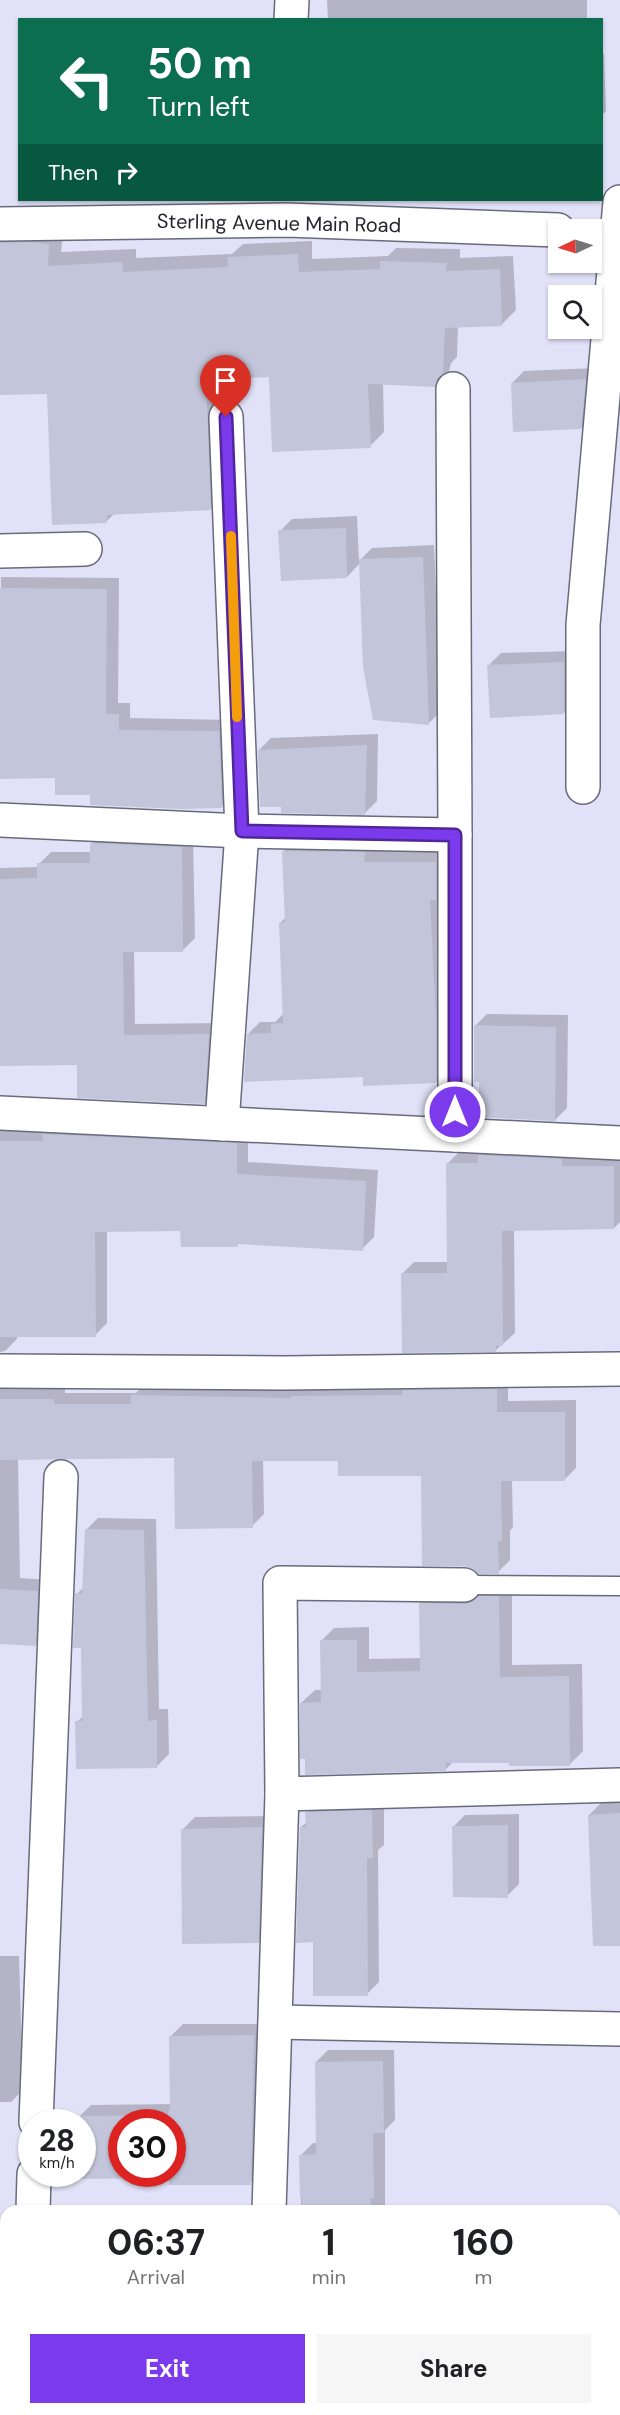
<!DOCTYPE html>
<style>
body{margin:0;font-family:"DM Sans",sans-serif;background:#f6f6f6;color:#202124;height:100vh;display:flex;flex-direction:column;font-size:22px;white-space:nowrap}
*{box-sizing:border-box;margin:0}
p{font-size:20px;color:#757577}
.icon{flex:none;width:33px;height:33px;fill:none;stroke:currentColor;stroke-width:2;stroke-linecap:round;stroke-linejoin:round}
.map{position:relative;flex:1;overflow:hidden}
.side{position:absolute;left:0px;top:2205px;width:621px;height:210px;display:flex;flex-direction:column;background:#fff;border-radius:18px 18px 0 0;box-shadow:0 2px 4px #0004}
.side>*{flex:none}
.banner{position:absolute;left:18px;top:18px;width:585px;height:183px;border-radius:0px;box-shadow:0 2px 4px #0004;background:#0b6e4f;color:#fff;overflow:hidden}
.needle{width:39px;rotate:266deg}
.fabs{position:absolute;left:548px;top:219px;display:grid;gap:12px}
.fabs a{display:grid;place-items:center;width:54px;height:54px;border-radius:0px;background:#fff;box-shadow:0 2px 4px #0004;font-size:30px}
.speed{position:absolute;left:18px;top:2109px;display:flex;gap:12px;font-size:30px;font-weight:700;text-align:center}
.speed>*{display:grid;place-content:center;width:78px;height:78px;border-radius:50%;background:#fff;box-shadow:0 2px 4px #0004;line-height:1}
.speed small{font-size:15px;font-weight:400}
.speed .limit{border:9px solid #d22;background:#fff;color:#111}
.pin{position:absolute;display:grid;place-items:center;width:51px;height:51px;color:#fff;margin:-62px -26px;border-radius:50% 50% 50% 0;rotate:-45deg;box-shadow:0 0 6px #0007}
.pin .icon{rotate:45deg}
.me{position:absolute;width:66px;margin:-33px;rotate:0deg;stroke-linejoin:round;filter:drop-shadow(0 0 4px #0008)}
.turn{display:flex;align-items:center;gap:21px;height:126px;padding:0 30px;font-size:27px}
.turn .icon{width:78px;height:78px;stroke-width:2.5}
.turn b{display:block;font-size:42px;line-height:51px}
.then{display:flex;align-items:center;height:57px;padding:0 30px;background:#0003;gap:12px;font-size:22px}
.eta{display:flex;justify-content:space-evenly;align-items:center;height:102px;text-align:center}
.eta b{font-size:36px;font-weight:700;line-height:42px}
.cta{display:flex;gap:12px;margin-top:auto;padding:12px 30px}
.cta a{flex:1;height:69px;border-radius:0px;background:#7c3aed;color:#fff;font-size:24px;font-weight:700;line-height:69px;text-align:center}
.cta a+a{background:#f6f6f6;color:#202124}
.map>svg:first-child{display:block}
.shadow{fill:#0003;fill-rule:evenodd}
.building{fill:#c3c5da;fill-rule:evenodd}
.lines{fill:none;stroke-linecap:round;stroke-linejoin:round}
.service-casing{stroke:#686a7d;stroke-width:21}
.minor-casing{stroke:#686a7d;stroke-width:36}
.service{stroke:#fff;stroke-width:18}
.minor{stroke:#fff;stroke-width:33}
.route-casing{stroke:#51269a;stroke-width:15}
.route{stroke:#7c3aed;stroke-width:10}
.slow{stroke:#f59e0b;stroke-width:10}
.labels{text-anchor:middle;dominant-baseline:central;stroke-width:6;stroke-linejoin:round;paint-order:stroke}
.street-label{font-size:20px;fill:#25252d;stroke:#fff}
</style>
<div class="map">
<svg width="620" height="2415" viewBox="0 0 620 2415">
<rect width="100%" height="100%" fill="#e1e2f8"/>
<!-- shadow -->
<g class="shadow">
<path d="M327 0H587V20H328Z"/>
<path d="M602 54H604L606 111 602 115Z"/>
<path d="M0 225 63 230 61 252 136 249V258L232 254 243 244 312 241V259L388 256 396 248 460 249V258L513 256 516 310 502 324 458 326 457 357 451 363 449 371 434 385 383 383 384 432 370 446 270 376 220 378 224 495 210 509 115 513 107 521 48 393H0Z"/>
<path d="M597 368 593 416 581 428 512 383 524 371Z"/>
<path d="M357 516 359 561 372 548 434 545 441 711 429 723 360 563 347 577 280 531 292 519Z"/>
<path d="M1 577 119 578 118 703H130V718L231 720 234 794 222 806 91 793 56 777H0Z"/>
<path d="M576 651V701L564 713 489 665 501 653Z"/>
<path d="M378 734 377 801 365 813 282 806 259 750 271 738Z"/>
<path d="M104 832 193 836 195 938 183 950H134L135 1024 221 1023 216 1091 204 1103 78 1063 0 1064V868L39 867V864L51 852H92V843Z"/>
<path d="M296 839 376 841V851L448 850V1070L436 1082 364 1075 248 1034 260 1022H275L284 1013 280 923 286 917 284 851Z"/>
<path d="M487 1014 568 1015 567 1108 555 1120 481 1080 475 1026Z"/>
<path d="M0 1129 248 1132V1162L378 1170 374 1237 362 1249 240 1243 237 1245 182 1230H107V1323L95 1335H17V1339L5 1351 0 1352Z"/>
<path d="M459 1152 620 1154V1222L614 1228 514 1230 515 1333 496 1350 402 1274 414 1262H448L447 1164Z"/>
<path d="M0 1373 65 1387V1393H136L145 1384 508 1378V1401L576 1400V1468L564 1480H512L513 1527 510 1531V1560L498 1572 423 1475 339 1459H263L264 1514 252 1526 176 1456 18 1458 20 1578 49 1580 47 1632 35 1644 0 1642Z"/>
<path d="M98 1518 156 1519 159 1709H168L169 1754 157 1766 77 1722 84 1715 83 1647 77 1594 84 1587 86 1530Z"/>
<path d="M512 1584V1665L582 1664 583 1751 570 1764 511 1761 453 1762 446 1769 301 1703 315 1690H322L321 1641 334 1628 369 1627V1659L421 1658 420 1604 433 1591Z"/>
<path d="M384 1799V1845L378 1850 379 1982 367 1994 315 1941 301 1827 307 1822V1813L319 1801Z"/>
<path d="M604 1800H620V1907L589 1815Z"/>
<path d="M519 1814V1884L507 1896 453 1827 465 1815Z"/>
<path d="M274 1816 270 1930 258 1942 183 1829 195 1817Z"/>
<path d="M0 1956H19L23 2090 11 2102H0Z"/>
<path d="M183 2024H266L262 2171 250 2183 170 2176 79 2177V2174H82V2122H79V2117L91 2105 172 2104 171 2036ZM122 2122H172V2174H122Z"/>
<path d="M328 2050H394L395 2120 385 2130V2211H301V2155L313 2143H317L316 2062Z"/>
<path d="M0 2368H6V2409H19V2415H0Z"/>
<path d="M171 2409H255L259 2415H171Z"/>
<path d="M288 2409H320V2415H282Z"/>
</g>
<!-- building -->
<g class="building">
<path d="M30 242 49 244 48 266 122 262 123 272 228 267 227 257 298 254 299 272 380 269V261L447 263 446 271 500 269 502 326 445 328 443 373 437 379 435 387 368 384 371 448 272 452 269 377 206 380 211 510 107 515V523L52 525 47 394 0 395V243Z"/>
<path d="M586 379 581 429 513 432 511 383Z"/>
<path d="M346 528 347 578 281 581 278 530Z"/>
<path d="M423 557 429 725 373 720 363 667 359 559Z"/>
<path d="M0 588 107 589 106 714H119V730L219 731 222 808 181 809 90 805V795H55V778L0 779Z"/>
<path d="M564 662V714L490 718 487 665Z"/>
<path d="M367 745 365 815 281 813V807H260L258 750Z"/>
<path d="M90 843 182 847 183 952H123L124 1035 209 1034 205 1104 77 1098V1065L0 1066V879L37 878V863H90Z"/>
<path d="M282 851 365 852 364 862H436V900H430L436 1017V1083L363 1086V1077L244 1082 247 1034 271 1033V1024L283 1023 279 923 285 922Z"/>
<path d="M474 1025 556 1027 555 1121 479 1117V1082H474Z"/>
<path d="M42 1134 237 1143V1174L366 1181 363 1251 238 1244V1247H181L180 1231 95 1232 96 1337H0V1141H43Z"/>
<path d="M478 1155 562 1159V1166H614V1229L502 1231 503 1346H496V1352L402 1353 401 1273H447L446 1163H478Z"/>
<path d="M497 1389V1412H565V1481H501L502 1541H498L499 1574H479L473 1569 464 1566H422L421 1476H338V1461H252L253 1528 175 1529 174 1458 0 1460V1399H54V1404H131V1395L291 1398V1396L402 1395V1390Z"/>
<path d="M85 1529 144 1530 148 1721 157 1720V1768L76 1769 75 1721H82L81 1648H73L75 1593 82 1594Z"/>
<path d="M0 1589 38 1591 36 1646 0 1644Z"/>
<path d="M478 1596H499L500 1677 569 1676 570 1766H509V1763H446V1771L305 1775V1759H300V1703L321 1702 320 1640H357V1672L420 1671 419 1603 464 1604 473 1602Z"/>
<path d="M372 1810 373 1858H367L368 1996H313V1942L296 1943 300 1827H306L305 1812Z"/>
<path d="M620 1813V1946H593L588 1815Z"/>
<path d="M508 1825V1898L453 1897 452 1826Z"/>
<path d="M262 1827 259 1943 182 1944 181 1829Z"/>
<path d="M254 2035 251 2185H169V2178L78 2179V2174H82V2122H78V2116L168 2115V2111H170L169 2036ZM122 2122H172V2174H122Z"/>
<path d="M383 2061 384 2133H373L374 2198H371V2211H302V2198H300L299 2155 316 2154 315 2062Z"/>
</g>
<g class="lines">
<!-- service casing -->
<g class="service-casing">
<path id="service" d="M464 1585 620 1586"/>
</g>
<!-- minor casing -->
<g class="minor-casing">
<g id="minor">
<path d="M291 20 292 0"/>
<path d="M0 224 287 220 558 230"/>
<path d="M0 551 85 549"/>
<path d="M583 787V625L620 202"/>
<path d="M0 820 242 831 455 835 453 389"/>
<path d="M455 835V1135"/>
<path d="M0 1113 620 1143"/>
<path d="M222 1124 242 831 226 417"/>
<path d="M0 1371 284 1373 620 1369"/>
<path d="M282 1794 620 1785"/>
<path d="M276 2022 620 2029"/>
<path d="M36 2122 61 1477"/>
<path d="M33 2211 34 2174"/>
<path d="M269 2211 282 1794 280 1583 464 1585"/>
<path d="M25 2415V2409"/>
<path d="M261 2415V2409"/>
</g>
</g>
<!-- service -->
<use href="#service" class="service"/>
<!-- minor -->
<use href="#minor" class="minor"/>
</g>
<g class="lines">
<!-- route casing -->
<g class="route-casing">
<path id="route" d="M226 417 242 831 455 835V1112"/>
</g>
<!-- route -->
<use href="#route" class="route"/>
<!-- slow -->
<path class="slow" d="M231 536 237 717"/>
</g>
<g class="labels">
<!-- street labels -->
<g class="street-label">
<text transform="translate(279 223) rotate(1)">Sterling Avenue Main Road</text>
</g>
</g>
</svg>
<div class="fabs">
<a><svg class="needle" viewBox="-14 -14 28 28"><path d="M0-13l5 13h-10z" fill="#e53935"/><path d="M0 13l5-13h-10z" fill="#757577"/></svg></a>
<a><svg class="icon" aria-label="search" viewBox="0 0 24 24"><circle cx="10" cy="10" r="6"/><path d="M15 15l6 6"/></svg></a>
</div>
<div class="speed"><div>28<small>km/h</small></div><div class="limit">30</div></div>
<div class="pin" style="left:226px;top:417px;background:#d93025"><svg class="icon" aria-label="arrive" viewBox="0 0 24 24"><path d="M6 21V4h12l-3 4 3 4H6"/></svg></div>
<svg class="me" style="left:455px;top:1112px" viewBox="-20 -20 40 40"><circle r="17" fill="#7c3aed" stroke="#fff" stroke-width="3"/><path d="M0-11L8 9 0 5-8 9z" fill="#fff"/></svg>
<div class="banner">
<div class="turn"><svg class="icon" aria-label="left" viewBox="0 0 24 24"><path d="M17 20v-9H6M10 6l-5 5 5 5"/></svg><div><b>50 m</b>Turn left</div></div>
<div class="then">Then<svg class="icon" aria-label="right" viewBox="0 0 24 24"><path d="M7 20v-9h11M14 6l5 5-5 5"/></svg></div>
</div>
<section class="side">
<div class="eta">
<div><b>06:37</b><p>Arrival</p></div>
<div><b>1</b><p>min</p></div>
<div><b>160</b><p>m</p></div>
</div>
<div class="cta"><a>Exit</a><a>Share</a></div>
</section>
</div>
